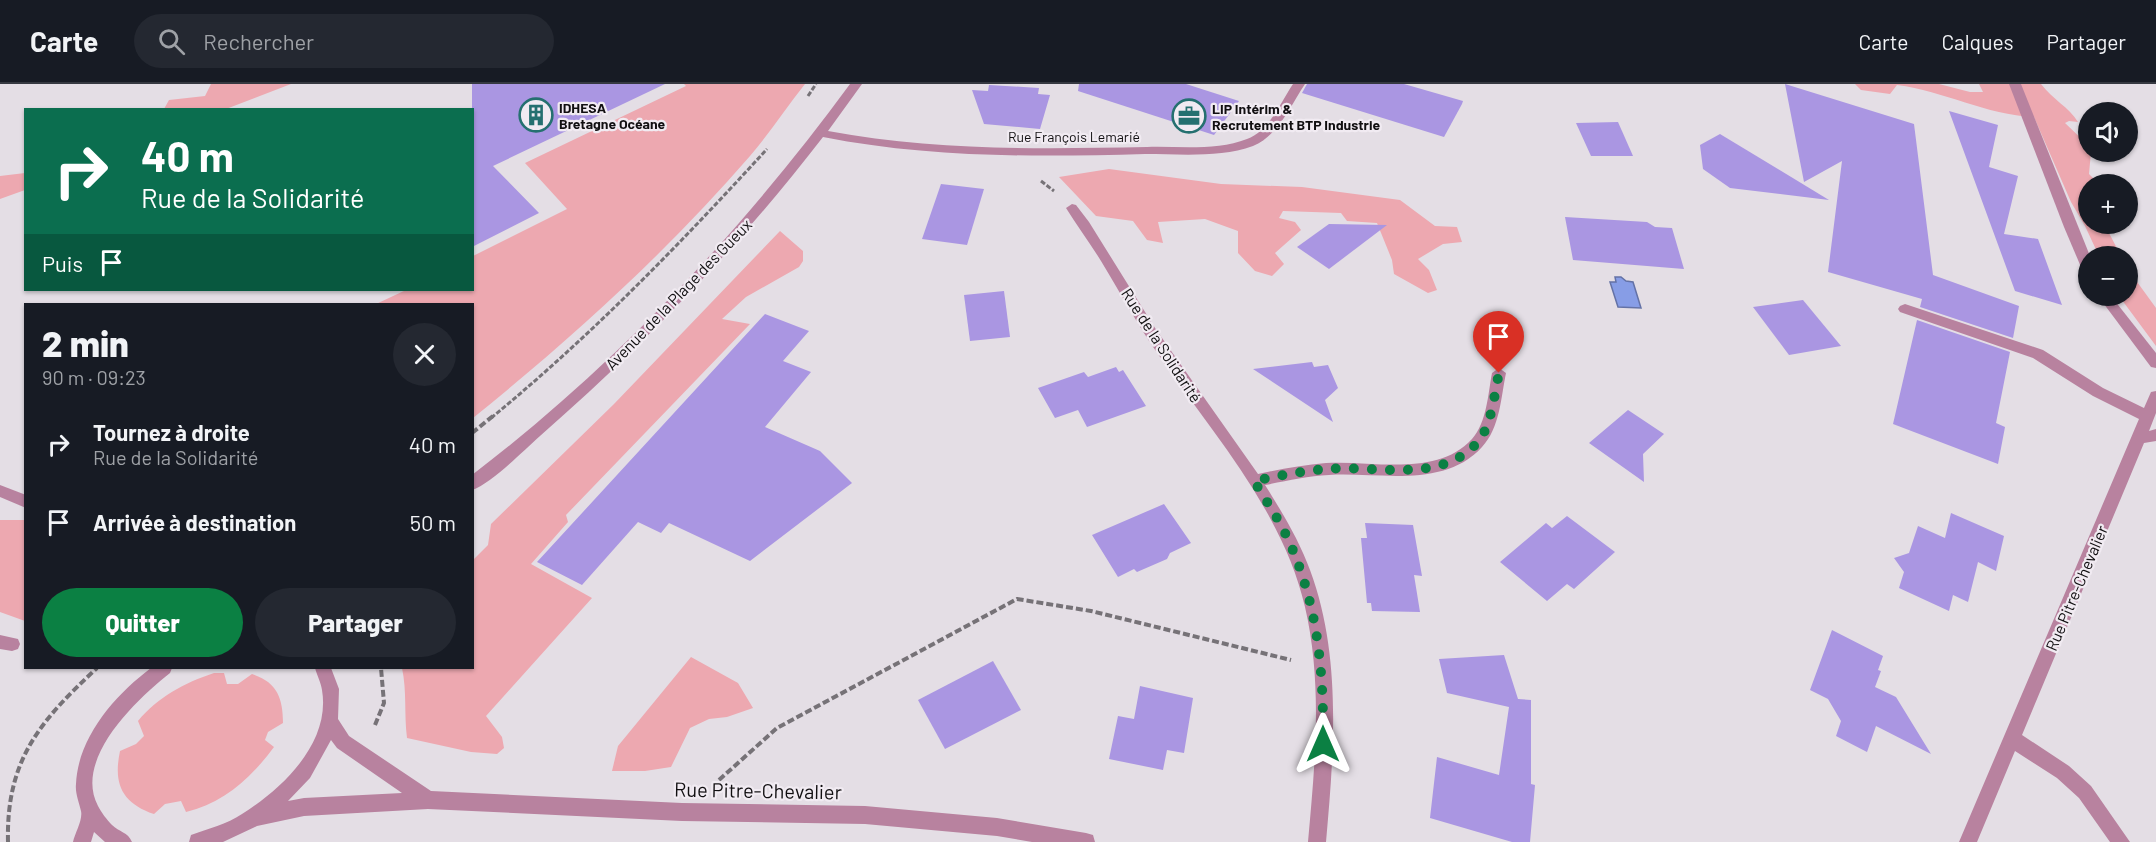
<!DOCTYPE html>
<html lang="fr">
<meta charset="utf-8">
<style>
body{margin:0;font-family:Barlow,sans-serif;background:#242831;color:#f1f3f6;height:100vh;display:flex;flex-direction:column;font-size:22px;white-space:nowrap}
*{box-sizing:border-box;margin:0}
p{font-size:20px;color:#9ea1a6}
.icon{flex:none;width:33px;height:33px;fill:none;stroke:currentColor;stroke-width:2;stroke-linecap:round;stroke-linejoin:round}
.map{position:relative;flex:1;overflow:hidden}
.panel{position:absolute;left:24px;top:219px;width:450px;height:366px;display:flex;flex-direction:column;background:#171b24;border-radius:0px;box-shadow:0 2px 4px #0004}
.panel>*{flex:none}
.top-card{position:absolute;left:24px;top:24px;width:450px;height:183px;border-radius:0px;box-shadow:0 2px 4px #0004;background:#0b6e4f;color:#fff;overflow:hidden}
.fabs{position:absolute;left:2078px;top:18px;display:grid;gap:12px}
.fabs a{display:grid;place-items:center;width:60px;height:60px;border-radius:50%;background:#171b24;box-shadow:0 2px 4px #0004;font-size:30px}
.pin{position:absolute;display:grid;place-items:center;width:51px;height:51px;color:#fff;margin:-62px -26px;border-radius:50% 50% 50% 0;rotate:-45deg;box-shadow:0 0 6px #0007}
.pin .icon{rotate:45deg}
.me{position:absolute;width:66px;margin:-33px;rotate:0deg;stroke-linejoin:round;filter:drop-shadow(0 0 4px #0008)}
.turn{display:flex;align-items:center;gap:21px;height:126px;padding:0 18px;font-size:27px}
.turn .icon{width:78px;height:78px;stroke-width:2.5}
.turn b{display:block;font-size:42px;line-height:51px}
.then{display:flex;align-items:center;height:57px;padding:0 18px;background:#0003;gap:12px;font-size:22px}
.round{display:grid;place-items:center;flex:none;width:63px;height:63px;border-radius:32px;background:#242831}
.headline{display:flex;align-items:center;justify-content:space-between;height:102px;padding:0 18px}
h1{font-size:36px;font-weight:800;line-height:45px}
.cta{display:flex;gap:12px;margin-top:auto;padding:12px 18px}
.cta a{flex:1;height:69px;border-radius:36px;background:#0b8043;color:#fff;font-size:24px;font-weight:800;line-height:69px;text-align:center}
.cta a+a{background:#242831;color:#f1f3f6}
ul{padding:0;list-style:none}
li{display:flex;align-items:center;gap:18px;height:78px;padding:0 18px}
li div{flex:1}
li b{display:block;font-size:22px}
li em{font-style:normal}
header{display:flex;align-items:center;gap:36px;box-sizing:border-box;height:84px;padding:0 30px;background:#171b24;border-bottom:2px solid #363941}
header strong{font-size:28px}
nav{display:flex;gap:33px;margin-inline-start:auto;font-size:21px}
.search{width:420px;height:54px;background:#242831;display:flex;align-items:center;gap:15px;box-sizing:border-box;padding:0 21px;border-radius:33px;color:#9ea1a6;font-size:22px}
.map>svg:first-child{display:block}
.green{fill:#eda8b0}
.water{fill:#879de6;stroke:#6472a6;stroke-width:1.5}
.building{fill:#aa96e2}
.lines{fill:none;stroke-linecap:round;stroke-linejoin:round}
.path-far1{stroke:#767277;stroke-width:3;stroke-dasharray:5 2;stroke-linecap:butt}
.path{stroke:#767277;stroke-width:4;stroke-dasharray:7 3;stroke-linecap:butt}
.minor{fill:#b8829f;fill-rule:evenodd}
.route{stroke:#0b8043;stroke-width:10;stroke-dasharray:0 18}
.labels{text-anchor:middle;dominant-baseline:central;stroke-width:4.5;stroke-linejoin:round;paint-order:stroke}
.far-poi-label{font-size:14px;font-weight:bold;fill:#110f11;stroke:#f1ebf2;text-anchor:start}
.far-street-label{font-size:14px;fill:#110f11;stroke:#f1ebf2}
.street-label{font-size:16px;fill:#110f11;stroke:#f1ebf2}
.near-street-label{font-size:20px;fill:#110f11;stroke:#f1ebf2}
</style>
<header>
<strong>Carte</strong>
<div class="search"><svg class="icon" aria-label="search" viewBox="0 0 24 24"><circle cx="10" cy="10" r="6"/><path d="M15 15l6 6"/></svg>Rechercher</div>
<nav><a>Carte</a><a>Calques</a><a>Partager</a></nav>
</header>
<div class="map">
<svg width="2156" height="758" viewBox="0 0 2156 758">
<rect width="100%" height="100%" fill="#e4dee5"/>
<!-- green -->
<g class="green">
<path d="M211 0H291L226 25H164L169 16 205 12Z"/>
<path d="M684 0H805C786 24 769 50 750 72 666 169 572 254 473 334L472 220H376L406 206H472L473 172 567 125 525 79 686 2Z"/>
<path d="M1855 0H1939L1970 8H1983L1979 0H2041C2053 16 2069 23 2078 38L2069 37 2065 39 2088 61V68H2091L2089 90 2099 100H2088V140H2116L2109 149 2121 172H2099L2085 142 2071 118 2034 33C1986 31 1944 7 1897 1L1890 10 1861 6Z"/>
<path d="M1109 85 1221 100 1302 103 1400 116 1435 142 1457 143 1462 158 1443 160 1418 175 1429 186 1437 206 1428 209 1394 190 1392 176 1377 139 1347 137 1341 129 1283 127 1279 134 1295 138 1301 146 1275 169 1284 180 1272 192 1255 187 1238 169V147L1205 135 1158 138 1163 159 1147 156 1133 137 1096 132 1059 93Z"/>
<path d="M25 89V106L0 115V92Z"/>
<path d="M780 147 803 167V177L799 183 746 213 722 235 750 240 566 431 568 438 531 480 592 514 486 632 502 653 504 664 497 670 471 668 407 654C404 630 407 607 402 584H472L473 476 488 461 491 440 614 320Z"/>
<path d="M2127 184 2156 224V262L2119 212H2127Z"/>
<path d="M0 436H25V537L0 528Z"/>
<path d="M691 573 738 599 753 624 727 633 709 635 690 644 671 683 645 687H612L618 662Z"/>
<path d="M214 589H224L227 600H238L252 590C277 598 283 614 283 639L268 648 265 656 274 663C251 694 224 719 186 728L181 717 165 720 154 730C122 719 113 700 120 667L136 660 144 652 138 637C158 613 184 599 214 589Z"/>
</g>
<!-- water -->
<path class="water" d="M1615 193H1621L1626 197 1633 198 1641 224 1618 223 1610 198H1616Z"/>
<!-- building -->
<g class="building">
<path d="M472 0H665L493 82 539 129 472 163Z"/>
<path d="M1079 0H1186L1239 17 1214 51 1078 7Z"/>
<path d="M1307 0H1404L1463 17 1462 20 1444 53 1302 9Z"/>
<path d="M1785 0 1914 40 1933 191 2019 222 2013 254 1920 223 1922 215 1828 188 1842 77 1804 98Z"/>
<path d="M989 1 1039 4 1038 10 1050 11 1040 45 984 40 972 6 988 7Z"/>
<path d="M1949 27 1998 41 1989 83 2018 92 2004 150 2038 155 2062 221 2015 207Z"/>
<path d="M1618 38 1633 72H1591L1576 39Z"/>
<path d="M1720 50 1829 116 1730 104 1703 85 1700 61Z"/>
<path d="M941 100 984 105 967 161 922 155Z"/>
<path d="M1565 133 1647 138 1655 143 1672 144 1684 185 1573 176Z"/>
<path d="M1329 140 1387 141 1329 185 1297 163Z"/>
<path d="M1004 207 1010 253 970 257 964 211Z"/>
<path d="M1803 216 1841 262 1789 271 1753 223Z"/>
<path d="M765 230 809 247 783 277 811 288 765 343 820 367 852 399 750 477 669 439 661 449 638 438 582 501 537 478Z"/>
<path d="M1917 236 2010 268 1996 339 2005 343 1998 380 1893 340Z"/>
<path d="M1312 278 1314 283 1328 281 1338 304 1325 316 1333 338 1253 285Z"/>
<path d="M1116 283 1119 288 1123 286 1146 322 1087 343 1078 326 1055 334 1038 304 1084 288 1088 293Z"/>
<path d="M1628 326 1664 350 1643 370 1644 398 1589 359Z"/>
<path d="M1164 420 1191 459 1170 469 1167 475 1137 488 1134 485 1118 493 1092 451Z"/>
<path d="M1951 429 2004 452 1996 487 1978 478 1968 518 1953 511 1949 527 1899 504 1904 488 1894 474 1909 469 1918 442 1945 454Z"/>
<path d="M1567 432 1615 468 1574 505 1567 500 1547 517 1500 478 1546 439 1552 444Z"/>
<path d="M1365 439 1413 441 1422 492 1414 491 1420 528 1372 527 1371 519H1367L1361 454H1367Z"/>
<path d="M1832 546 1883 572 1878 586 1881 587 1875 603 1896 613 1931 670 1876 642 1867 668 1836 652 1841 637 1828 615 1810 606Z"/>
<path d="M1504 571 1518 615 1531 616V700L1535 701 1530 758H1512L1430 734 1437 673 1499 691 1509 623 1447 609 1439 575Z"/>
<path d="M993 577 1021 626 945 665 918 616Z"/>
<path d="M1140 602 1193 614 1184 669 1167 666 1163 686 1109 675 1118 632 1134 635Z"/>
</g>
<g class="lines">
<!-- path-far1 -->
<g class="path-far1">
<path d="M808 12 816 0"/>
<path d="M1041 97 1054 107"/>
<path d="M491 334C591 252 680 160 767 65"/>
</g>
<!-- path -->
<g class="path">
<path d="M472 349 493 332"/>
<path d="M375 641 384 619 381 584"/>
<path d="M719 696 777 644 1017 515 1091 527 1291 576"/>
<path d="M8 758C6 676 40 637 97 584"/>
</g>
<!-- minor -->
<g class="minor">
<path d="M850 0H862L828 47C933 67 1041 65 1147 63 1179 62 1217 67 1247 55 1269 47 1281 18 1293 0H1305C1291 21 1278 52 1253 62 1220 74 1179 70 1145 70 1037 73 929 74 823 53 739 162 644 261 540 352 524 366 491 400 472 406V391C616 281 743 146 850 0Z"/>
<path d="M2009 0H2021L2090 172 2088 188 2081 183 2064 143Z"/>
<path d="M1072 120 1076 121 1089 138 1155 244 1258 390C1280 385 1303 381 1326 379 1373 376 1436 394 1472 355 1487 338 1488 310 1492 289L1499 284 1506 289C1501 313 1500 344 1482 363 1444 405 1379 388 1329 391 1307 392 1286 397 1265 401 1282 428 1299 456 1310 486 1342 572 1334 668 1326 758H1308C1315 680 1323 600 1305 523 1283 427 1212 349 1158 270 1137 240 1120 208 1101 177 1090 159 1077 142 1066 124Z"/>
<path d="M2098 212H2111L2156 269V284L2151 283Z"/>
<path d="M1905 220 2043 266 2103 304 2144 324 2151 308 2156 307V329L2149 347 2156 345V357L2144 359 2022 651 2069 682 2091 702 2130 758H2110L2079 714 2057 694 2015 667 1977 758H1959L2139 335 2093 312 2033 274 1900 228 1898 225 1900 222Z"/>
<path d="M0 401 26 411V424L0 413Z"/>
<path d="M0 551 18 555 20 560 18 565 12 567 0 565Z"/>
<path d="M151 584H172L170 589C137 615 73 675 98 722 101 728 107 736 112 741 119 748 128 748 132 758H105L94 748 91 758H73C75 749 83 736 81 727 79 718 75 709 76 700 78 653 115 611 151 584Z"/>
<path d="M315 584H331L339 605 338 635 349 652 431 707 682 719 865 722 997 734 1086 749 1093 751 1095 758H1032L997 752 865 740 682 737 428 725 304 732 257 742 223 758H189L191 751C208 745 227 740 242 730 282 705 331 659 322 606 321 599 317 591 315 584ZM331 656 337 664 402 709 304 714 288 717 310 694Z"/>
</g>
</g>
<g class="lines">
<!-- route -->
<path class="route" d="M1323 660C1324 588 1318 519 1287 453 1278 434 1265 415 1254 397 1278 392 1302 387 1327 385 1374 381 1440 400 1477 359 1492 342 1494 311 1499 289"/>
</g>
<!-- icons -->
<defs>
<g id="building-ring" transform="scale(1.725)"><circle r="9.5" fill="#f1ebf2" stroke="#257070" stroke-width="1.5"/><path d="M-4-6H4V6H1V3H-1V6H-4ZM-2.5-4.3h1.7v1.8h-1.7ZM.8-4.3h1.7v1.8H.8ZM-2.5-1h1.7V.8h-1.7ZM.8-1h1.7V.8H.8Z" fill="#257070"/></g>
<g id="office-ring" transform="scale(1.725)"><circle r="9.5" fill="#f1ebf2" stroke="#257070" stroke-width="1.5"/><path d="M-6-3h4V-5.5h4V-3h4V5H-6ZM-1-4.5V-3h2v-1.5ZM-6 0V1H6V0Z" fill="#257070"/></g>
</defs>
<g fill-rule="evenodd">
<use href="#building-ring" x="536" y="31"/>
<use href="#office-ring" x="1189" y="32"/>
</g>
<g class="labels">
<!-- far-poi labels -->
<g class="far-poi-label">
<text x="559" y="23">IDHESA<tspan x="559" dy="16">Bretagne Océane</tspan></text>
<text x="1212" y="24">LIP Intérim &amp;<tspan x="1212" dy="16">Recrutement BTP Industrie</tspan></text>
</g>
<!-- far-street labels -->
<g class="far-street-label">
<text x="1074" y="52">Rue François Lemarié</text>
</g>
<!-- street labels -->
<g class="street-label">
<text transform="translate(678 210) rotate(-46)">Avenue de la Plage des Gueux</text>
<text transform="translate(1162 261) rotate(57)">Rue de la Solidarité</text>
<text transform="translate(2076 504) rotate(-67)">Rue Pitre-Chevalier</text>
</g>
<!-- near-street labels -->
<g class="near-street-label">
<text transform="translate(758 706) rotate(1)">Rue Pitre-Chevalier</text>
</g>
</g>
</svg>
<div class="fabs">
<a><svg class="icon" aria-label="sound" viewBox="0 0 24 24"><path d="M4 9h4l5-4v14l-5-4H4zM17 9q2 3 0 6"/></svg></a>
<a>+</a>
<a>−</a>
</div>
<div class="pin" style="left:1499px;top:289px;background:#d93025"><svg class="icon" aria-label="arrive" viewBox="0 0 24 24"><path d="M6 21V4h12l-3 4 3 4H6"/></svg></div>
<svg class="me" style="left:1323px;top:660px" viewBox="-20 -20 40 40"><path d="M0-17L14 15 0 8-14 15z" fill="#0b8043" stroke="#fff" stroke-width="4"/></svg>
<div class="top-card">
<div class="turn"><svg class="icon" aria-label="right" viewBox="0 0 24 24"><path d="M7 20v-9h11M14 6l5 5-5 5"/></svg><div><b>40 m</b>Rue de la Solidarité</div></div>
<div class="then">Puis<svg class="icon" aria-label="arrive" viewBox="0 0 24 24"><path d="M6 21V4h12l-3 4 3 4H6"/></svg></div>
</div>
<section class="panel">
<div class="headline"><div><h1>2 min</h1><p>90 m · 09:23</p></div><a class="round"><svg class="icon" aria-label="close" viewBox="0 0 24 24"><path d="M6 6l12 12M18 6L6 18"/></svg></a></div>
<ul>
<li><svg class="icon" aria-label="right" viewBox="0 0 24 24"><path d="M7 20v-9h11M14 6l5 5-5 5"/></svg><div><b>Tournez à droite</b><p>Rue de la Solidarité</p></div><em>40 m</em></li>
<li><svg class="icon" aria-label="arrive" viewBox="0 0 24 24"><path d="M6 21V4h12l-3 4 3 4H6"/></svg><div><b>Arrivée à destination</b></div><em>50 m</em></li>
</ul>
<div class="cta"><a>Quitter</a><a>Partager</a></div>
</section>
</div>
